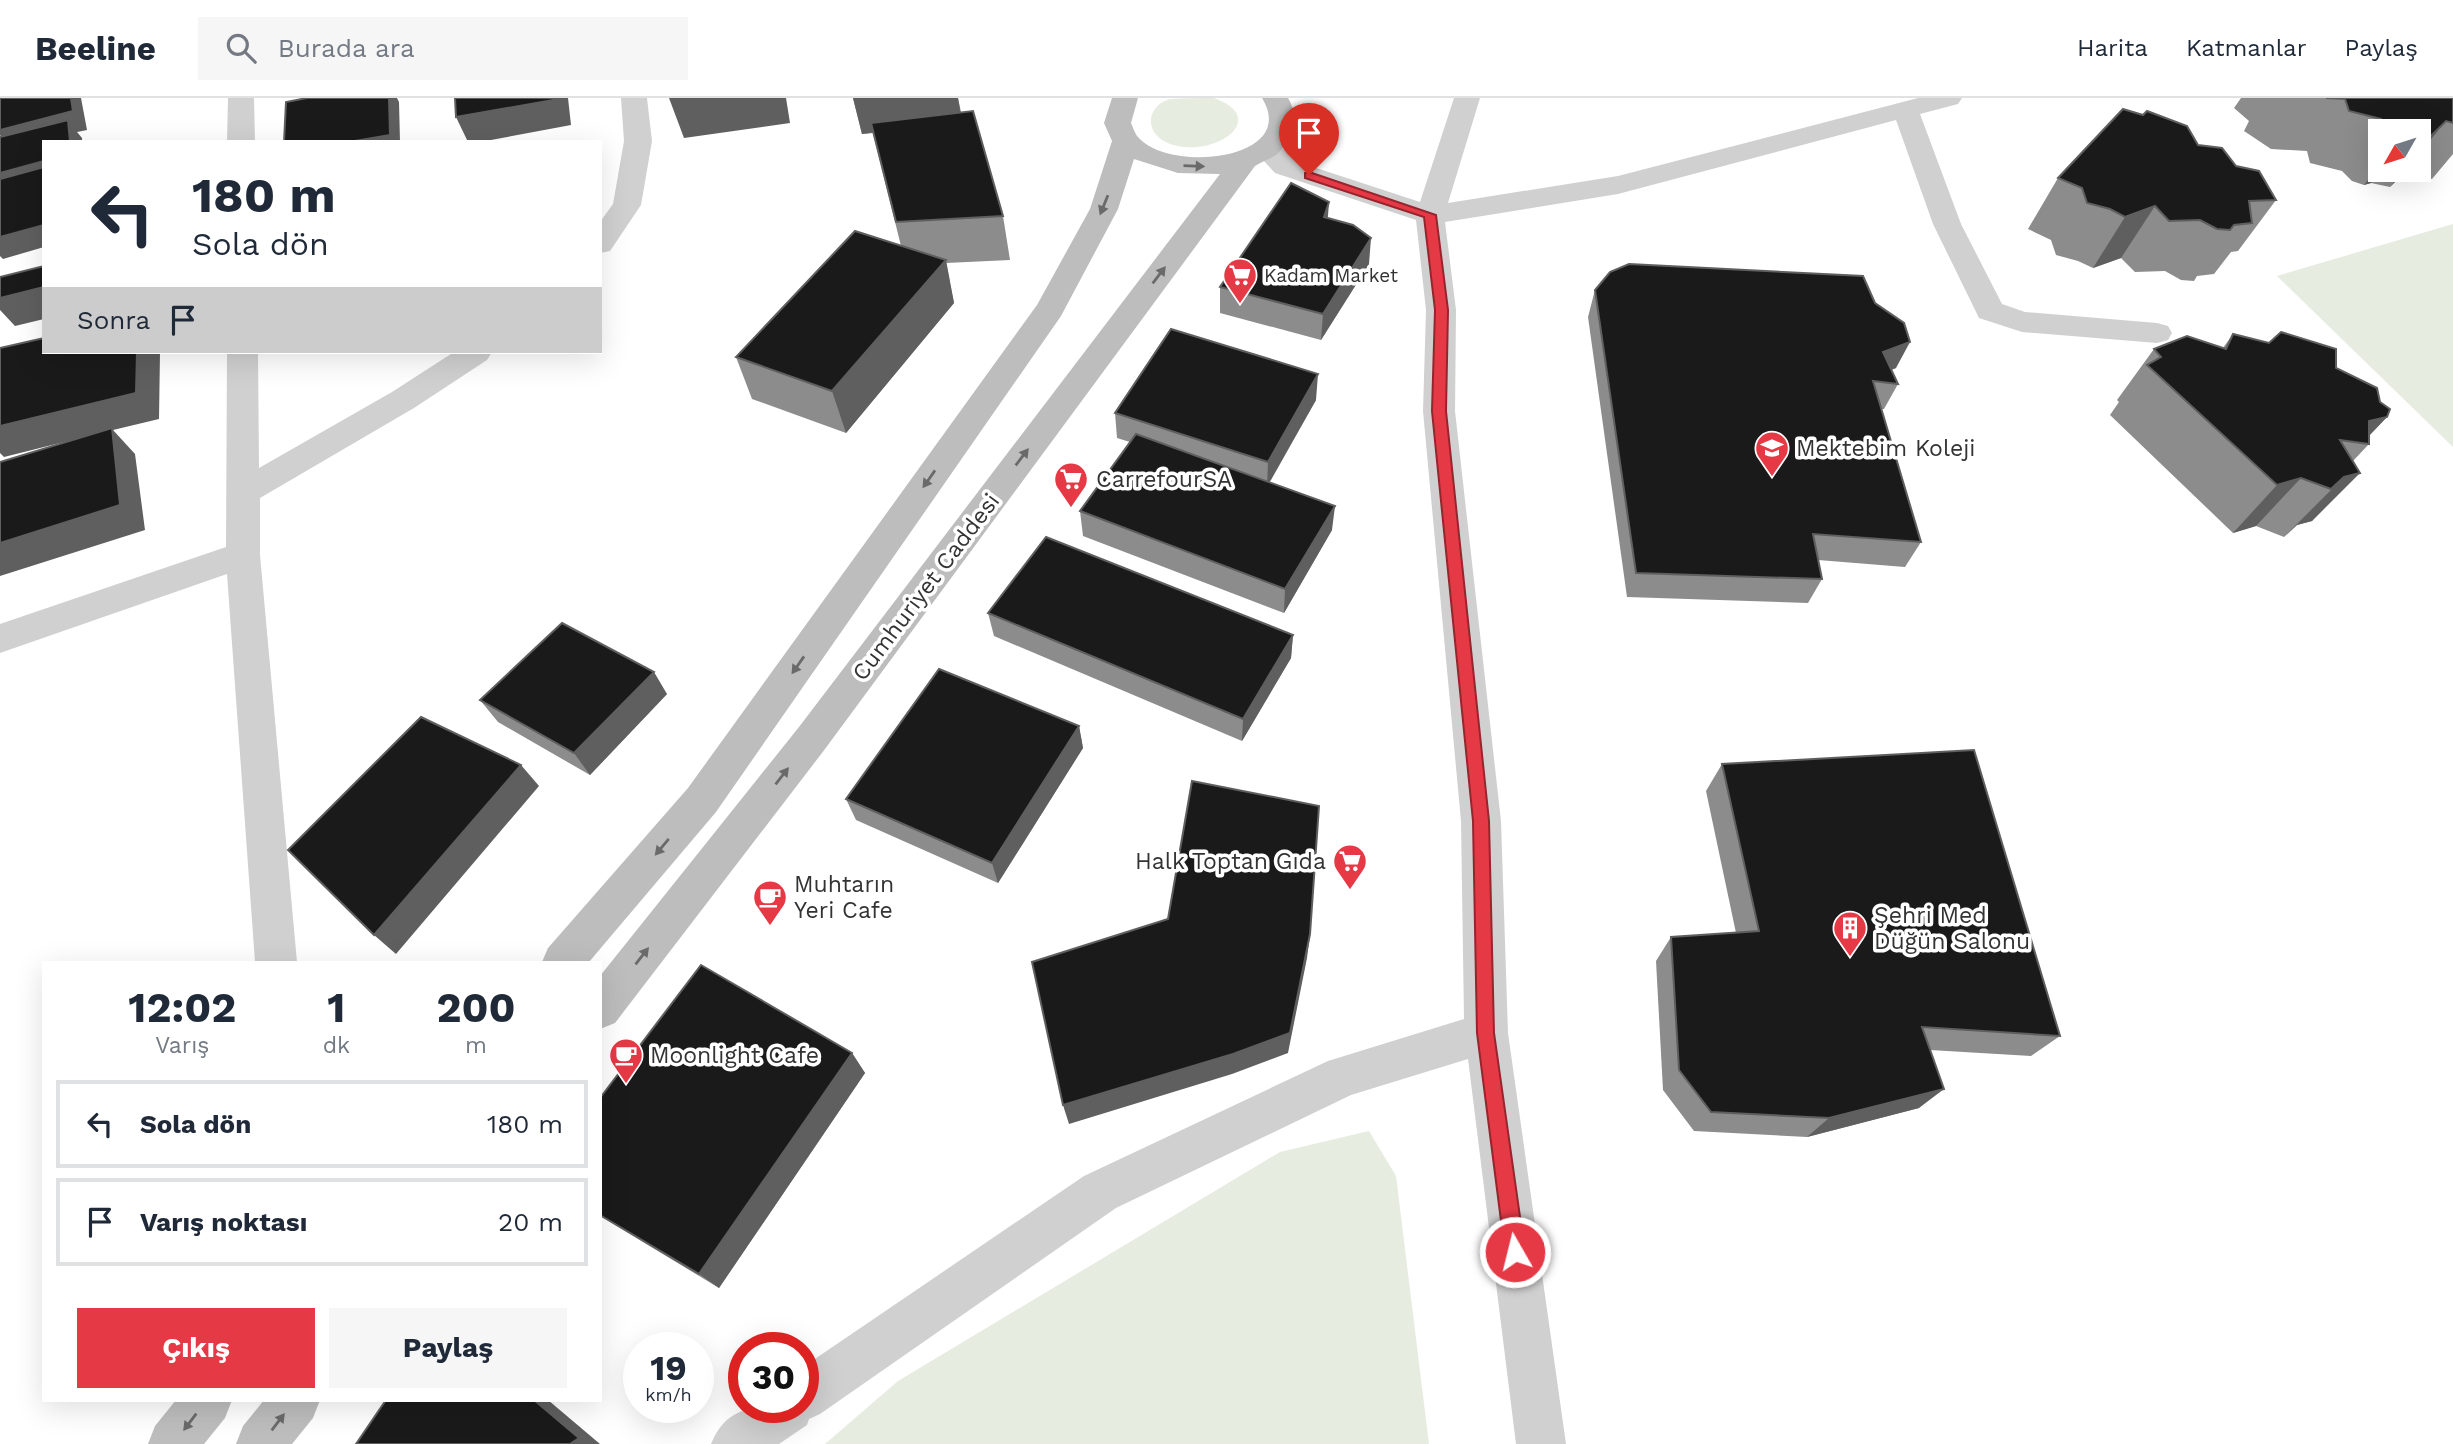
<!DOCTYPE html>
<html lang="tr">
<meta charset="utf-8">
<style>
body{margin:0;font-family:"Work Sans",sans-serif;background:#f6f6f7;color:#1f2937;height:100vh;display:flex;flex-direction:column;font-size:26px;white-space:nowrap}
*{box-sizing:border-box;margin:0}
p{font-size:23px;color:#747a83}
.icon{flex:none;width:38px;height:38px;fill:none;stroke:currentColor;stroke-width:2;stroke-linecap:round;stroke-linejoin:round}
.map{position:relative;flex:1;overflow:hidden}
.sheet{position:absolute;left:42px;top:863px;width:560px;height:441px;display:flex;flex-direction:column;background:#fff;border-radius:0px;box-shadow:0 7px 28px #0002}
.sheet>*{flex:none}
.hud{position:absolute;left:42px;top:42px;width:560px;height:214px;border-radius:0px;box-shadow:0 7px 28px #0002;background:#fff;color:#1f2937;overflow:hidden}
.needle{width:46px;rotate:231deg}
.controls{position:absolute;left:2368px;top:21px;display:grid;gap:14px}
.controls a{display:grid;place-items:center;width:63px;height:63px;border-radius:0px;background:#fff;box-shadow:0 7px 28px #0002;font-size:35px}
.speed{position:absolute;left:623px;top:1234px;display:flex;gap:14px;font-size:35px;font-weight:700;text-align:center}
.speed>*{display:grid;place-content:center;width:91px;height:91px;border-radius:50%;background:#fff;box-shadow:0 7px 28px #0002;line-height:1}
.speed small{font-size:18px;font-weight:400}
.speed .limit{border:10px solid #d22;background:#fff;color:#111}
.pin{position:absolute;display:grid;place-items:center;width:60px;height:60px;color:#fff;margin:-72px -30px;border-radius:50% 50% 50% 0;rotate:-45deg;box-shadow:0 0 7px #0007}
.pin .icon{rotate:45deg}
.me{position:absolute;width:77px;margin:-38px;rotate:352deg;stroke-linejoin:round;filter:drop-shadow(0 0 5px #0008)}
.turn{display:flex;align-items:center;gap:24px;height:147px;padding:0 35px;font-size:32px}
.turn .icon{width:91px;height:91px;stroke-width:2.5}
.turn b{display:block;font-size:49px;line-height:60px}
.then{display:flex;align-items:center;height:66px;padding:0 35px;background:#0003;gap:14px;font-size:26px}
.eta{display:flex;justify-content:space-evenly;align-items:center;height:119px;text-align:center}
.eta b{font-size:42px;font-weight:700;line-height:49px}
.cta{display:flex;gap:14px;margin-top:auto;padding:14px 35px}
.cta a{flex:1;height:80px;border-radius:0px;background:#e63946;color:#fff;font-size:28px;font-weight:700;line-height:80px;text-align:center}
.cta a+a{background:#f6f6f7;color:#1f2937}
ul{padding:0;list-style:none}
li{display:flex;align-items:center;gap:21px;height:88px;margin:0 14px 10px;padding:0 21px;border:4px solid #e0e1e3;border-radius:0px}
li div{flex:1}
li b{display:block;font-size:26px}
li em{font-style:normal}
header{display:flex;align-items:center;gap:42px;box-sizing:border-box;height:98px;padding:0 35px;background:#fff;border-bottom:2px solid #e0e1e3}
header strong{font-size:33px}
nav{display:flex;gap:38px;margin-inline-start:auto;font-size:24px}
.search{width:490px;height:63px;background:#f6f6f7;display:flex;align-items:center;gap:18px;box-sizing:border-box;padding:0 24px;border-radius:0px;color:#747a83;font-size:26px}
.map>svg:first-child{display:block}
.green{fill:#e6ecdf}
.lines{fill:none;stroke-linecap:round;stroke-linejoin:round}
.minor{fill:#d0d0d0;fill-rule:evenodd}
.secondary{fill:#bdbdbd;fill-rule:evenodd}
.wall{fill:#8c8c8c;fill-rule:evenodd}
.shaded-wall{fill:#5f5f5f}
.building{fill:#1a1a1a;stroke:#5f5f5f;stroke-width:2}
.oneway{fill:#6a6a6a}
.route{fill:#e63946;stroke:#96252e;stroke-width:2}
.labels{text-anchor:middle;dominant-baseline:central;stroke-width:7;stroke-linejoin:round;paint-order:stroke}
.far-poi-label{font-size:19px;fill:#333;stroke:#fff;text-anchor:start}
.poi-label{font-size:23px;fill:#333;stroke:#fff;text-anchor:start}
.street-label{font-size:23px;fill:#333;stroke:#fff}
</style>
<header>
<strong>Beeline</strong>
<div class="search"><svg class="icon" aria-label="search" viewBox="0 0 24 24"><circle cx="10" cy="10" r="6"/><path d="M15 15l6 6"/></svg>Burada ara</div>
<nav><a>Harita</a><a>Katmanlar</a><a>Paylaş</a></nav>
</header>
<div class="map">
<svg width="2453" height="1346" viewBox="0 0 2453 1346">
<rect width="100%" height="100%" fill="#fff"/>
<!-- green -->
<g class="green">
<path d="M1214 0C1272 21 1213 61 1170 46 1145 37 1144 9 1170 1 1183 0 1201 0 1214 0Z"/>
<path d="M2453 126V349L2277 178Z"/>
<path d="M1369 1033 1396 1078 1429 1346H825L898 1283 1280 1054Z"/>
</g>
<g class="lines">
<!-- minor -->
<g class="minor">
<path d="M228 0H254L255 44H227Z"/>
<path d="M621 0H647L652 43 641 107 610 153 600 155V124L613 106 624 43Z"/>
<path d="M1454 0H1480L1448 105 1618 78 1918 0H1962L1958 6 1920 16 1961 126 2002 206 2025 214 2157 225 2168 228 2172 235 2168 242 2157 245 2022 234 1979 220 1933 126 1896 22 1618 96 1445 124 1456 212 1455 313 1501 723 1508 935 1566 1346H1516L1468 961 1351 997 1116 1110 820 1316 809 1321 807 1327 779 1346H711C729 1302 763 1309 803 1309V1269L1084 1078 1328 963 1464 921 1461 723 1423 313 1426 212 1416 122 1275 75 1252 50 1256 44 1266 42 1276 44 1295 63 1420 104Z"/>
<path d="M227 254H258L259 370 392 294 454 254H492L487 262 414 310 260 400V457L297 864H255L227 476 0 555V526L226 449Z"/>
</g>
<!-- secondary -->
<g class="secondary">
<path d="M1112 0H1138L1131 25C1133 29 1135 36 1138 39 1170 76 1300 62 1262 0H1288C1300 19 1292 43 1276 57 1270 61 1261 64 1255 68L825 651 615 925 600 931V878L799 629 1220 76 1178 75 1134 61 1118 111 1061 218 716 714 589 864H542L548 850 688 690 1037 207 1090 111 1112 43 1104 25Z"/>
<path d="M176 1302H232L225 1320 204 1346H148L155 1328Z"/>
<path d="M264 1302H320L313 1320 292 1346H236L243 1328Z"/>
</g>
</g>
<!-- wall -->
<g class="wall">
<path d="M853 0H958L961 14 1003 118 1010 162 946 165 954 205 846 335 752 301 736 259 901 148 873 35 862 36Z"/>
<path d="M2241 0H2453V56L2432 81 2404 75 2390 89 2371 85 2364 87 2352 83 2342 73 2310 65 2307 53 2271 51 2244 33 2249 23 2234 10ZM2380 33H2418V72H2380Z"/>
<path d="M2198 47 2236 68 2276 102 2238 153 2231 154 2214 176 2197 178 2194 183 2181 182 2165 173 2135 174 2121 160 2093 170 2078 163 2056 157 2051 142 2028 131 2058 80Z"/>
<path d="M1328 120 1369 166 1321 242 1220 215V189Z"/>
<path d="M1595 192 1896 270 1891 272 1898 286 1884 311H1881L1921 444 1905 469 1818 462 1822 481 1808 505 1627 499 1588 219Z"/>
<path d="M2233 236 2336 270 2380 304 2387 319 2369 338V346L2353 363 2312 423 2297 427 2284 439 2256 428 2233 435 2110 317 2119 304 2117 302 2154 251 2223 250Z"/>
<path d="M1316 302 1269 384 1332 432 1284 515 1083 438 1080 413 1130 344 1117 340 1115 315Z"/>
<path d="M988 515 1293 537 1291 560 1242 643 994 538Z"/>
<path d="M667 596 590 677 498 624 480 602Z"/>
<path d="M1079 628 1083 650 998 785 856 722 846 701Z"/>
<path d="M1722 666 2060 938 2031 958 1930 952 1919 1010 1807 1039 1694 1033 1663 992 1656 863 1671 839 1736 835 1706 693Z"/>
<path d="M852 955 865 975 719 1190 600 1118V1000Z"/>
</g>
<!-- shaded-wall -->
<g class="shaded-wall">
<path d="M71 0H81L87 32 77 34 82 40V44H70L12 51 0 37V32Z"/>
<path d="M389 0H397L399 4 400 44H349Z"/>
<path d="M559 0H568L571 27 480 44H468L456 19Z"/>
<path d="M669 0H786L790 25 684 40Z"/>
<path d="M853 0H958L962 24 862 36Z"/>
<path d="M2446 23 2418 57V54L2432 37Z"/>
<path d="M44 63V86L12 94 0 80V75Z"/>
<path d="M2380 67V72H2382L2371 85 2364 87Z"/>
<path d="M2404 72H2407L2390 89Z"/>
<path d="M1329 104 1327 131 1324 119Z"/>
<path d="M2155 108 2121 160 2093 170 2125 119Z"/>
<path d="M44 127V149L3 161 0 158V139Z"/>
<path d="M1371 140 1369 166 1321 242 1323 216Z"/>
<path d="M946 162 954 205 846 335 832 293Z"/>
<path d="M44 189V221L15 228 0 212V200Z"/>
<path d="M1910 244 1896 270 1870 280 1883 254Z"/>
<path d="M137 254H160L159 321 113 332 135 356 145 432 0 478V445L112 332 4 359 0 355V328Z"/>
<path d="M1318 276 1316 302 1267 389 1268 364Z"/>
<path d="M2387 319 2362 345 2369 323Z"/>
<path d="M2360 375 2312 423 2297 427 2284 439 2344 379Z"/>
<path d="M2301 380 2256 428 2233 435 2277 387Z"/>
<path d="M1335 408 1332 432 1284 515 1285 491Z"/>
<path d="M1293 537 1291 560 1242 643 1243 621Z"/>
<path d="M654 574 667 596 590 677 574 655Z"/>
<path d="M1079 628 1083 650 998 785 992 765Z"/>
<path d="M521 667 539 688 396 856 374 837Z"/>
<path d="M1310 836 1307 860 1288 955 1232 976 1069 1026 1063 1007Z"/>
<path d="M852 955 865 975 719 1190 699 1176Z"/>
<path d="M1944 991 1919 1010 1807 1039 1829 1020Z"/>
<path d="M534 1302H548L600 1346H570Z"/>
</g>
<!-- building -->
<g class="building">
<path d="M0 0H71L73 13 0 32Z"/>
<path d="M307 0H389L390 37 349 44H284L286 4Z"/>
<path d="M455 0H559V1L456 19Z"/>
<path d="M2326 0H2453V25L2446 23 2432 37 2418 34V33H2398L2392 31 2381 21 2349 13 2345 1Z"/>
<path d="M2123 11 2143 17 2147 13 2187 28 2198 47 2222 50 2236 68 2259 73 2276 102 2249 103 2252 125 2234 127 2230 132 2217 131 2200 122 2169 123 2155 108 2125 119 2110 111 2087 105 2082 90 2058 80Z"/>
<path d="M973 13 1003 118 896 124 871 25Z"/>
<path d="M68 22 70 44H44V63L0 75V39Z"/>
<path d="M44 69V127L0 139V81Z"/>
<path d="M1291 85 1329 104 1324 119 1353 127 1371 140 1323 216 1220 189Z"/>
<path d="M855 133 946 162 832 293 736 259Z"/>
<path d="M1629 166 1863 178 1875 205 1904 225 1910 244 1883 254 1898 286 1873 283 1921 444 1813 436 1822 481 1636 475 1595 192 1610 174Z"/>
<path d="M44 168V189L0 200V179Z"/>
<path d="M1171 231 1318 276 1268 364 1115 315Z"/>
<path d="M2281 234 2336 251V270L2377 290 2380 304 2390 311 2387 319 2369 323V346L2340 342 2360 375 2344 379 2331 391 2301 380 2277 387 2147 267 2161 259 2154 251 2187 238 2226 251 2233 236 2269 245Z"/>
<path d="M44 240V254H137L136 295 0 328V250Z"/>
<path d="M112 330 120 407 0 445V364Z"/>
<path d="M1136 336 1335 408 1285 491 1080 413Z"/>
<path d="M1046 439 1293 537 1243 621 988 515Z"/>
<path d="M562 525 654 574 574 655 480 602Z"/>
<path d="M939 571 1079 628 992 765 846 701Z"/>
<path d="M421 619 521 667 374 837 288 752Z"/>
<path d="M1974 652 2060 938 1922 929 1944 991 1829 1020 1711 1014 1679 972 1671 839 1759 833 1722 666Z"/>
<path d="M1192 683 1319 708 1310 836 1290 935 1233 956 1063 1007 1032 864 1168 821Z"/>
<path d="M701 867 852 955 699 1176 600 1117V1000Z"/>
<path d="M386 1302H534L579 1340 570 1346H356Z"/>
</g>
<!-- one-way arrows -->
<defs><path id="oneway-solid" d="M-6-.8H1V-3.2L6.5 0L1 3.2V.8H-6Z" transform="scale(1.75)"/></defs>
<g class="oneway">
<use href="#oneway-solid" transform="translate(1194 68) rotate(2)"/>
<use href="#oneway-solid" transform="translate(1104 107) rotate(112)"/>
<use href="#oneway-solid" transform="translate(1159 177) rotate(-53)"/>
<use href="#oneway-solid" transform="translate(1022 359) rotate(-53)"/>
<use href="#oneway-solid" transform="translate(929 381) rotate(125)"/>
<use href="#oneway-solid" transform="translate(798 567) rotate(125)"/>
<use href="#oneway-solid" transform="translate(782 678) rotate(-52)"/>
<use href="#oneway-solid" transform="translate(662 749) rotate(130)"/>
<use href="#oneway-solid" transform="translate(642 858) rotate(-52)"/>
<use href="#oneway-solid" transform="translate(190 1324) rotate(127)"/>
<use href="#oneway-solid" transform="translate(278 1324) rotate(-53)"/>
</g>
<!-- route -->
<path class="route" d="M1309 74 1436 117 1448 212 1446 313 1489 723 1494 935 1525 1154 1522 1161 1515 1164 1508 1161 1505 1154 1477 935 1473 723 1432 313 1435 212 1424 119 1305 80V75Z"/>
<!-- icons -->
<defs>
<g id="supermarket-pin" transform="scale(1.75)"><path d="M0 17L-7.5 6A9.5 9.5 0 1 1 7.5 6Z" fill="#e63946" stroke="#fff"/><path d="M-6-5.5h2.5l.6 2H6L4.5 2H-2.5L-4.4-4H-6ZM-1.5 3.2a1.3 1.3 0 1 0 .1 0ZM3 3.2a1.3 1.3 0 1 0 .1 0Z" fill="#fff"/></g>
<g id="school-pin" transform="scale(1.75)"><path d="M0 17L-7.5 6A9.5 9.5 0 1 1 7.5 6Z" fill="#e63946" stroke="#fff"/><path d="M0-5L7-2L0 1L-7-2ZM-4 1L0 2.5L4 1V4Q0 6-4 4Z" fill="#fff"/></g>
<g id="cafe-pin" transform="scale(1.75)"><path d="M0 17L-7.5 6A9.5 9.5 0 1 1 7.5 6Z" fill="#e63946" stroke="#fff"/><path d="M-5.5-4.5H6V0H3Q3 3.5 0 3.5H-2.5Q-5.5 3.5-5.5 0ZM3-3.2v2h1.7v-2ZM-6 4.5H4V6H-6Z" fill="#fff"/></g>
<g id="building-pin" transform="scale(1.75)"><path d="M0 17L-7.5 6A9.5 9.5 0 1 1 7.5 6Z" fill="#e63946" stroke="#fff"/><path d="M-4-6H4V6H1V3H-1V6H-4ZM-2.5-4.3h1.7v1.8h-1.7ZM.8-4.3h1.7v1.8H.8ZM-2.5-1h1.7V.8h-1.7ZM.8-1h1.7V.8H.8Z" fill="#fff"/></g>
</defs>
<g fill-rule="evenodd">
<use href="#supermarket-pin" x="1240" y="177"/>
<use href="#school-pin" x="1772" y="350"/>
<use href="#supermarket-pin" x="1071" y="381"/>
<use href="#supermarket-pin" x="1350" y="763"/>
<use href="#cafe-pin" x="770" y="799"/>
<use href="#building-pin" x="1850" y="830"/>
<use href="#cafe-pin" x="626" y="957"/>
</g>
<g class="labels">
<!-- far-poi labels -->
<g class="far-poi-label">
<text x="1264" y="177">Kadam Market</text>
</g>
<!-- poi labels -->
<g class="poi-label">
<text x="1796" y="350">Mektebim Koleji</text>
<text x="1096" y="381">CarrefourSA</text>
<text x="1326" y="763" text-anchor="end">Halk Toptan Gıda</text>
<text x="794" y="786">Muhtarın<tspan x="794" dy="26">Yeri Cafe</tspan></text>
<text x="1874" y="817">Şehri Med<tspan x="1874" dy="26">Düğün Salonu</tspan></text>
<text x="650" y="957">Moonlight Cafe</text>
</g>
<!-- street labels -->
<g class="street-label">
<text transform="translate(926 489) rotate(-53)">Cumhuriyet Caddesi</text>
</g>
</g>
</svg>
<div class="controls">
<a><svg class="needle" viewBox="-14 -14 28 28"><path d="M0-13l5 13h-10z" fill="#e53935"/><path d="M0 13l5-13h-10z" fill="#747a83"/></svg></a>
</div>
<div class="speed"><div>19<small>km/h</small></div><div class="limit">30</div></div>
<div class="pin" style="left:1309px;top:77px;background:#d93025"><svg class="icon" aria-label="arrive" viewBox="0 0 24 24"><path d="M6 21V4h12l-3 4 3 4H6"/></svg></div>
<svg class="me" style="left:1515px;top:1154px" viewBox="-20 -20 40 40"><circle r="17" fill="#e63946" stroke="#fff" stroke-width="3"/><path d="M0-11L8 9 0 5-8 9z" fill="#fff"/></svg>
<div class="hud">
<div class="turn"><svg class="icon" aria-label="left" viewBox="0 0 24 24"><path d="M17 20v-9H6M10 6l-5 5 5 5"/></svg><div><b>180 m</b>Sola dön</div></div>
<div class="then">Sonra<svg class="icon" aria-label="arrive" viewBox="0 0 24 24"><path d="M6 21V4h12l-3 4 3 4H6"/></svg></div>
</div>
<section class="sheet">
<div class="eta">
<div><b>12:02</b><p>Varış</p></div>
<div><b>1</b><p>dk</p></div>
<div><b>200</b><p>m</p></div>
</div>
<ul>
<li><svg class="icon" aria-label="left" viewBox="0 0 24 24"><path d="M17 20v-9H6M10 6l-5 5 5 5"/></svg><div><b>Sola dön</b></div><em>180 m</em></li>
<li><svg class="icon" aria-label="arrive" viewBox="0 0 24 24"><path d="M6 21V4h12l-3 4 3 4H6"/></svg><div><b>Varış noktası</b></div><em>20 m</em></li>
</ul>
<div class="cta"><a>Çıkış</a><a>Paylaş</a></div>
</section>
</div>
